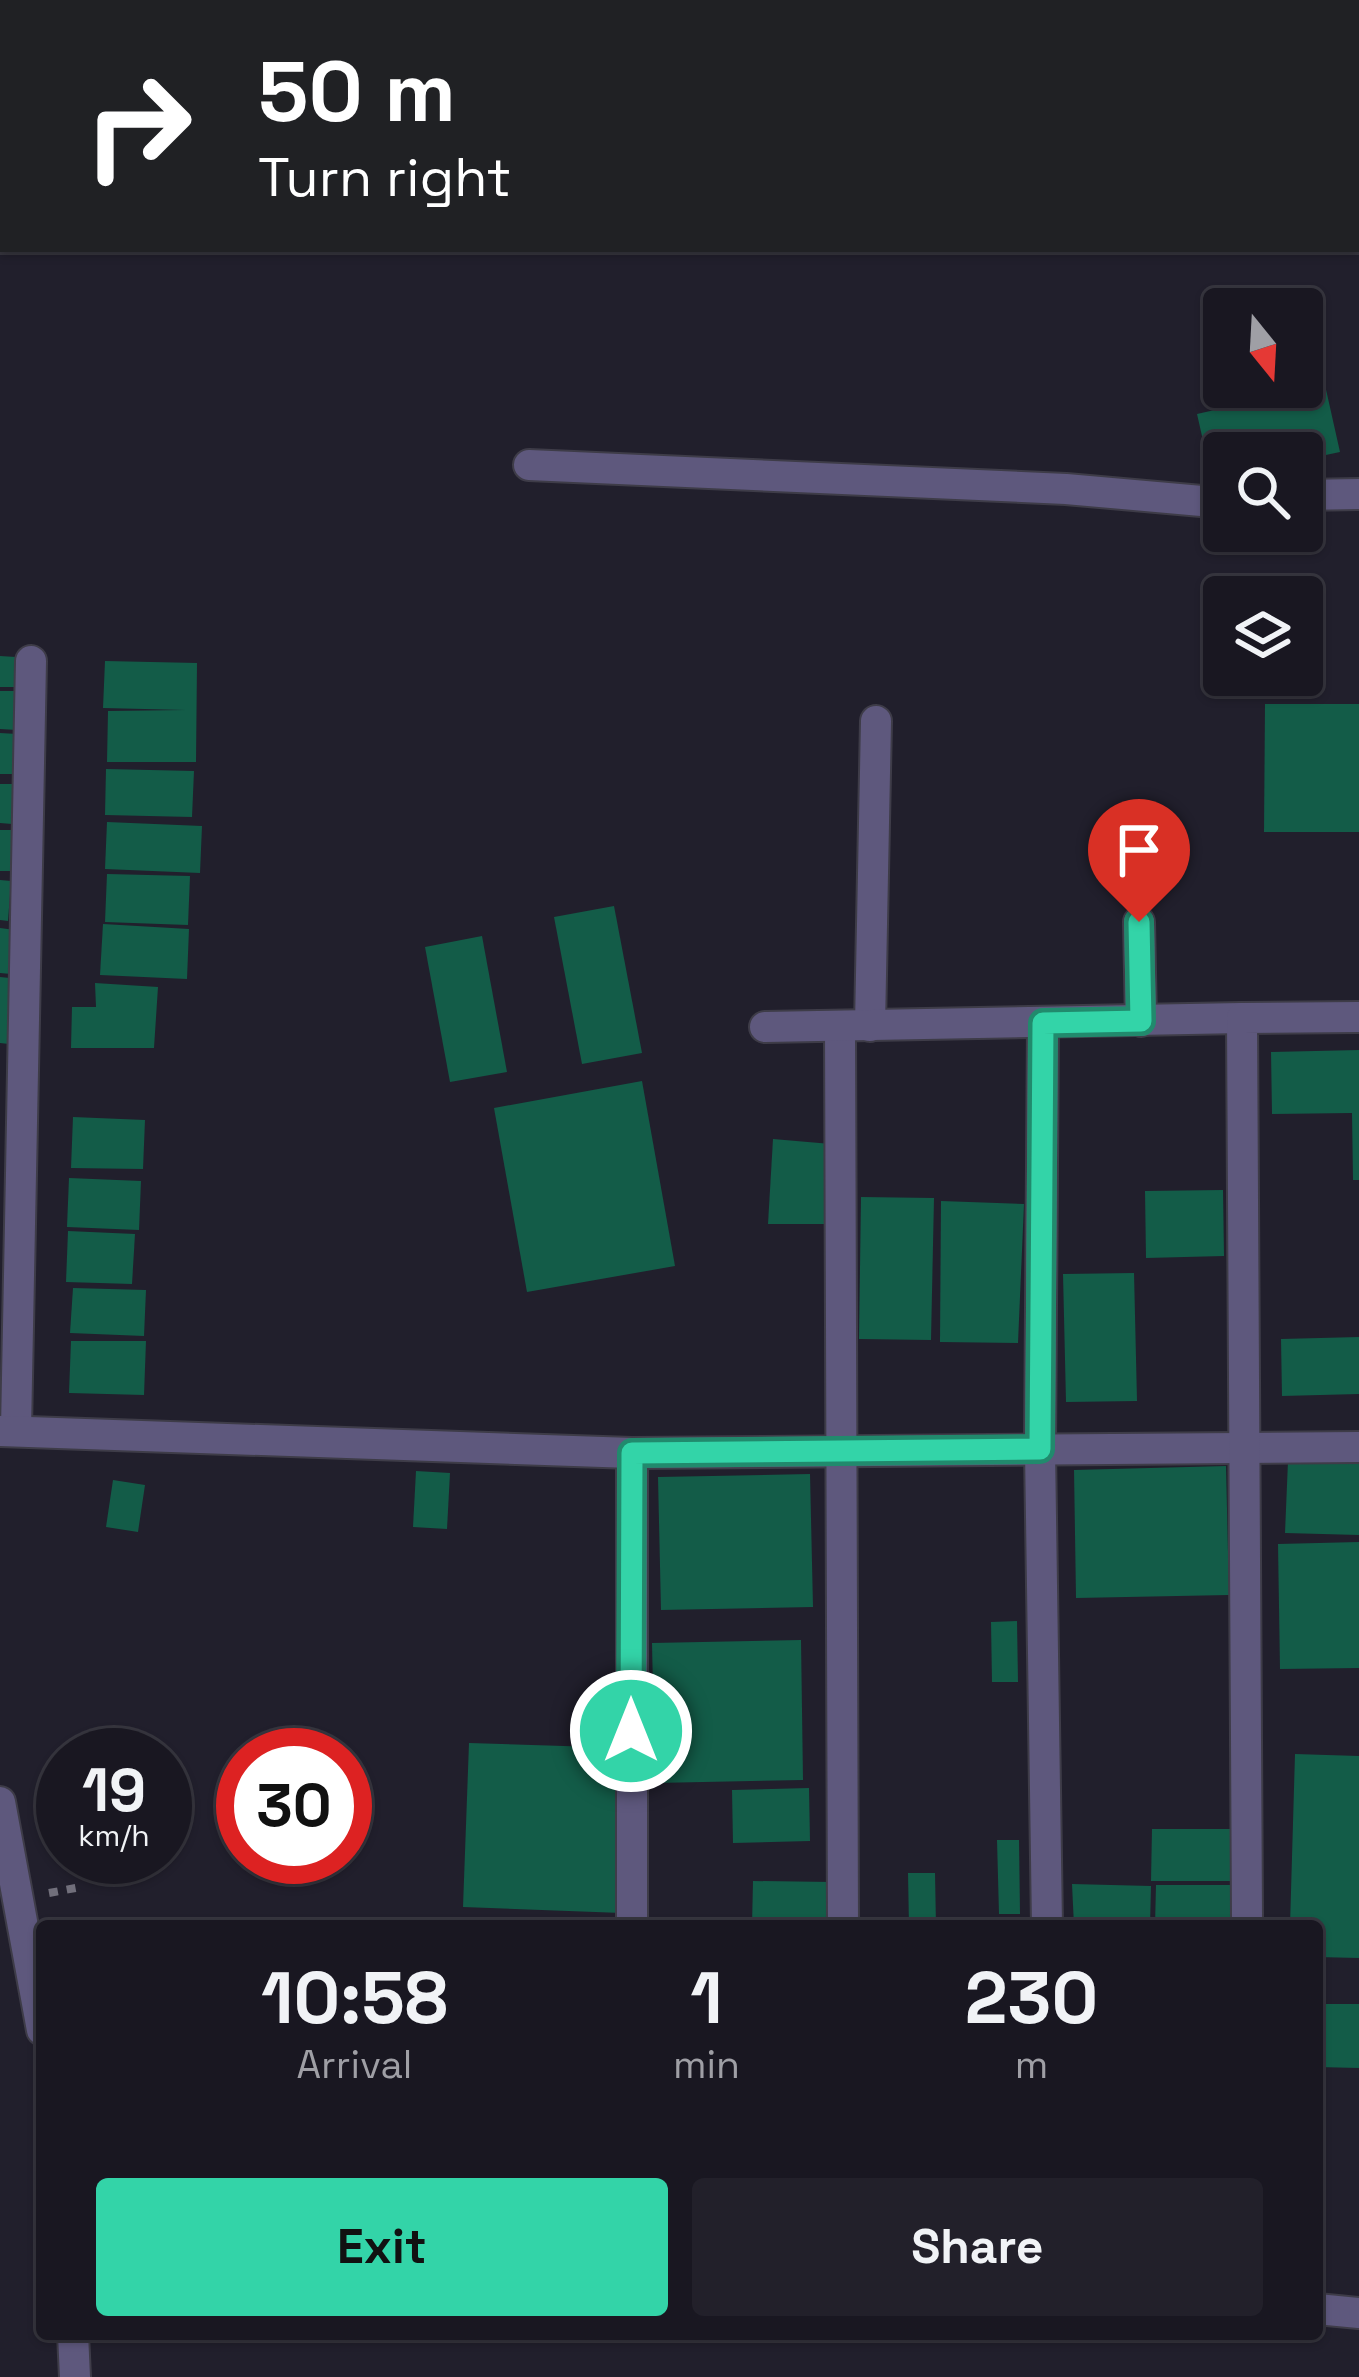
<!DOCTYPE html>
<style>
body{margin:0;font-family:"Space Grotesk",sans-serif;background:#22202a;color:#f1f3f6;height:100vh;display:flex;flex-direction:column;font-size:45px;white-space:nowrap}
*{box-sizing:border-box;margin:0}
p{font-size:39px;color:#9f9fa5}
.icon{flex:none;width:66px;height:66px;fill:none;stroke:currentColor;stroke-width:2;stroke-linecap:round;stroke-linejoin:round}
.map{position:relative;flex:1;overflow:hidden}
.sheet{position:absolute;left:36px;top:1920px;width:1287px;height:420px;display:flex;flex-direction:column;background:#191721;border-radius:12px;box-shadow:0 3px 9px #0004,0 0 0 3px #37363f}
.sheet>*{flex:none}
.banner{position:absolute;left:0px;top:0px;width:1359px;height:252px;box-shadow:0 3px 9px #0004,0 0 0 3px #37363f;background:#202124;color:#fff;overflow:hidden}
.needle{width:78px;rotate:162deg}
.controls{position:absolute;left:1203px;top:288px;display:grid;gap:24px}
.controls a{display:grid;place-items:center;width:120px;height:120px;border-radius:12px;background:#191721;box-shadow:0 3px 9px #0004,0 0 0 3px #37363f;font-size:60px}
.speed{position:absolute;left:36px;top:1728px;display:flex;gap:24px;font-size:60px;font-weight:700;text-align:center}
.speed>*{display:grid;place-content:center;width:156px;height:156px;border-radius:50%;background:#191721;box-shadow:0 3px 9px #0004,0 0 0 3px #37363f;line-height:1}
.speed small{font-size:30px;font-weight:400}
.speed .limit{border:18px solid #d22;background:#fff;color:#111}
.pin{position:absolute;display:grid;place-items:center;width:102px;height:102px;color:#fff;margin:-123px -51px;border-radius:50% 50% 50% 0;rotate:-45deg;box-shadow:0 0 12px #0007}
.pin .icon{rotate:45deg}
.me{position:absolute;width:132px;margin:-66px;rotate:0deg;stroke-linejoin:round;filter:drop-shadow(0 0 9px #0008)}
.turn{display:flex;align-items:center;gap:42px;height:252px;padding:0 60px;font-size:54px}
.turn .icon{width:156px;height:156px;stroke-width:2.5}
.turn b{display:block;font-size:84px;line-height:102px}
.eta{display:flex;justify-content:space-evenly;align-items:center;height:204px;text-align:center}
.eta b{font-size:72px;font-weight:600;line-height:84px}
.button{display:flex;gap:24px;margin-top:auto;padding:24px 60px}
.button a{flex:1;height:138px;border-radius:12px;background:#33d4a8;color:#111;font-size:48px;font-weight:600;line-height:138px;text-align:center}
.button a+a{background:#22202a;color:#f1f3f6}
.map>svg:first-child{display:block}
.building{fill:#135c48}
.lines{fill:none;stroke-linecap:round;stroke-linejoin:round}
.minor-casing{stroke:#3e3c48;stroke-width:34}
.path{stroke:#716f7b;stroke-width:8;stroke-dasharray:9 9;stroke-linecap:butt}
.minor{stroke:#5e587d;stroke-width:30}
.route-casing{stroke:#218a6d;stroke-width:30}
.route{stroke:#33d4a8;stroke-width:21}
</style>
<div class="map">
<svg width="1359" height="2377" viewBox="0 0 1359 2377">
<rect width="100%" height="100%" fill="#211f2c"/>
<!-- building -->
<g class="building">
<path d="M1325 385 1340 452 1302 460V453H1224V478L1212 480 1197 414Z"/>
<path d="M0 656 16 657V687H0Z"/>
<path d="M105 661 197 663 196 762H107L108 711 185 710 103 708Z"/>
<path d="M0 691H18L17 730 0 729Z"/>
<path d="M1265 704H1359V832H1264Z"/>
<path d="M0 733 17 734 16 774H0Z"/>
<path d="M106 769 194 771 192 817 105 815Z"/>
<path d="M0 784H14L12 824 0 823Z"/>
<path d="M107 822 202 826 200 873 105 869Z"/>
<path d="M0 830H13L11 871H0Z"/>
<path d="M107 874 190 876 188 925 105 922Z"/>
<path d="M0 880 11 881 8 921 0 920Z"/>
<path d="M614 906 642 1053 582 1064 554 917Z"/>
<path d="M103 924 189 929 187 979 100 975Z"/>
<path d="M0 928 15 930 11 974 0 973Z"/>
<path d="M482 936 507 1072 450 1082 425 947Z"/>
<path d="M0 977 10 978 9 1044 0 1043Z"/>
<path d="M95 983 158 987 154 1048H71L72 1007H96Z"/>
<path d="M1359 1050V1180H1353L1352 1113 1272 1114 1271 1052Z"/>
<path d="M642 1081 675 1266 527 1292 494 1108Z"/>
<path d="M73 1117 145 1120 143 1169 71 1168Z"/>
<path d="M773 1139 831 1144 827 1224H768Z"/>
<path d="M69 1178 141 1181 139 1230 67 1227Z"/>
<path d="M1223 1190 1224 1256 1146 1258 1145 1191Z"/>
<path d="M861 1197 934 1198 931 1340 859 1339Z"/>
<path d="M941 1201 1024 1204 1018 1343 940 1342Z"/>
<path d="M68 1231 135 1234 132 1284 66 1282Z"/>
<path d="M1134 1273 1137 1401 1066 1402 1063 1274Z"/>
<path d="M73 1288 146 1290 144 1336 70 1333Z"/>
<path d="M1359 1337V1394L1282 1396 1281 1339Z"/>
<path d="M71 1341H146L144 1395 69 1393Z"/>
<path d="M1288 1461 1359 1464V1535L1285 1533Z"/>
<path d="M1226 1466 1229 1595 1076 1598 1074 1470Z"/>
<path d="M416 1471 450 1473 447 1529 413 1527Z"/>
<path d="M810 1474 813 1607 661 1610 658 1477Z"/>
<path d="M113 1480 145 1485 138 1532 106 1527Z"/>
<path d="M1359 1542V1668L1280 1669 1278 1544Z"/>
<path d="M1017 1621 1018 1682H992L991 1622Z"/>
<path d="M801 1640 803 1780 655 1783 652 1643Z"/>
<path d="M469 1743 628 1748 622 1913 463 1907Z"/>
<path d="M1295 1754 1359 1756V1958L1317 1957V1926H1290Z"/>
<path d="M809 1788 810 1841 733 1843 732 1790Z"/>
<path d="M1152 1829H1231V1881H1151Z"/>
<path d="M997 1840H1019L1020 1914H999Z"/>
<path d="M908 1873H935L936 1926H909Z"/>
<path d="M753 1881 832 1882V1926H752Z"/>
<path d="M1072 1884 1151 1886 1150 1926H1074Z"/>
<path d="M1156 1885H1240L1239 1926H1155Z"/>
<path d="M1317 2004H1359V2068L1317 2067Z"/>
</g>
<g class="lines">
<!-- minor casing -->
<g class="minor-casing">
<g id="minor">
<path d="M398 3V0"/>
<path d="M1356 161H1359"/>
<path d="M529 465 1066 489 1224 503"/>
<path d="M1302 495 1359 494"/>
<path d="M1139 922 1141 1021"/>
<path d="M1043 1023 1040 1449 1047 1926"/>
<path d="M840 1026 843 1926"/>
<path d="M870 1026 876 721"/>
<path d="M765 1027 1242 1018"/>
<path d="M16 1429 31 661"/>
<path d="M0 1431 632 1453 1359 1447"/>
<path d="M632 1453V1926"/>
<path d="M0 1802 42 2030"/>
<path d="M1247 1919 1242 1018 1359 1017"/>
<path d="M1317 2309 1359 2313"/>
<path d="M73 2334 75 2377"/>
</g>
</g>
<!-- path -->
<path class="path" d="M49 1893 81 1887"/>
<!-- minor -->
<use href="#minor" class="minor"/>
</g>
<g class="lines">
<!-- route casing -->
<g class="route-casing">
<path id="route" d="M631 1731 632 1453 1040 1449 1043 1023 1141 1021 1139 922"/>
</g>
<!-- route -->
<use href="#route" class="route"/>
</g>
</svg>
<div class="controls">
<a><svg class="needle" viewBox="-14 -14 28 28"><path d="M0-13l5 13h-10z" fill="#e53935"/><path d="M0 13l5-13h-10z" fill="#9f9fa5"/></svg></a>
<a><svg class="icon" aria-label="search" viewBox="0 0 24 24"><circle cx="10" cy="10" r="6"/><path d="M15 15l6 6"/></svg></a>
<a><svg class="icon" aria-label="layers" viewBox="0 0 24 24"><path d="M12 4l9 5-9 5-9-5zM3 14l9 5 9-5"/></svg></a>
</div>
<div class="speed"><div>19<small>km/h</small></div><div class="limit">30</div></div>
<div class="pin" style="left:1139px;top:922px;background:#d93025"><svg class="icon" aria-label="arrive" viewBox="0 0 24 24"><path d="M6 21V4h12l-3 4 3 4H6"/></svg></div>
<svg class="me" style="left:631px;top:1731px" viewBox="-20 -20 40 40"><circle r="17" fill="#33d4a8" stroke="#fff" stroke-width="3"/><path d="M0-11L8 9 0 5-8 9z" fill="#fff"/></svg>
<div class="banner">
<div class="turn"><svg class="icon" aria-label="right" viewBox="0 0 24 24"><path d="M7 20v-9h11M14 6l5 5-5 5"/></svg><div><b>50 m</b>Turn right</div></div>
</div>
<section class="sheet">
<div class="eta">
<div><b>10:58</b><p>Arrival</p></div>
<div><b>1</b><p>min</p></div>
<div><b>230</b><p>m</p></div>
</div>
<div class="button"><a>Exit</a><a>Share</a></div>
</section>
</div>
